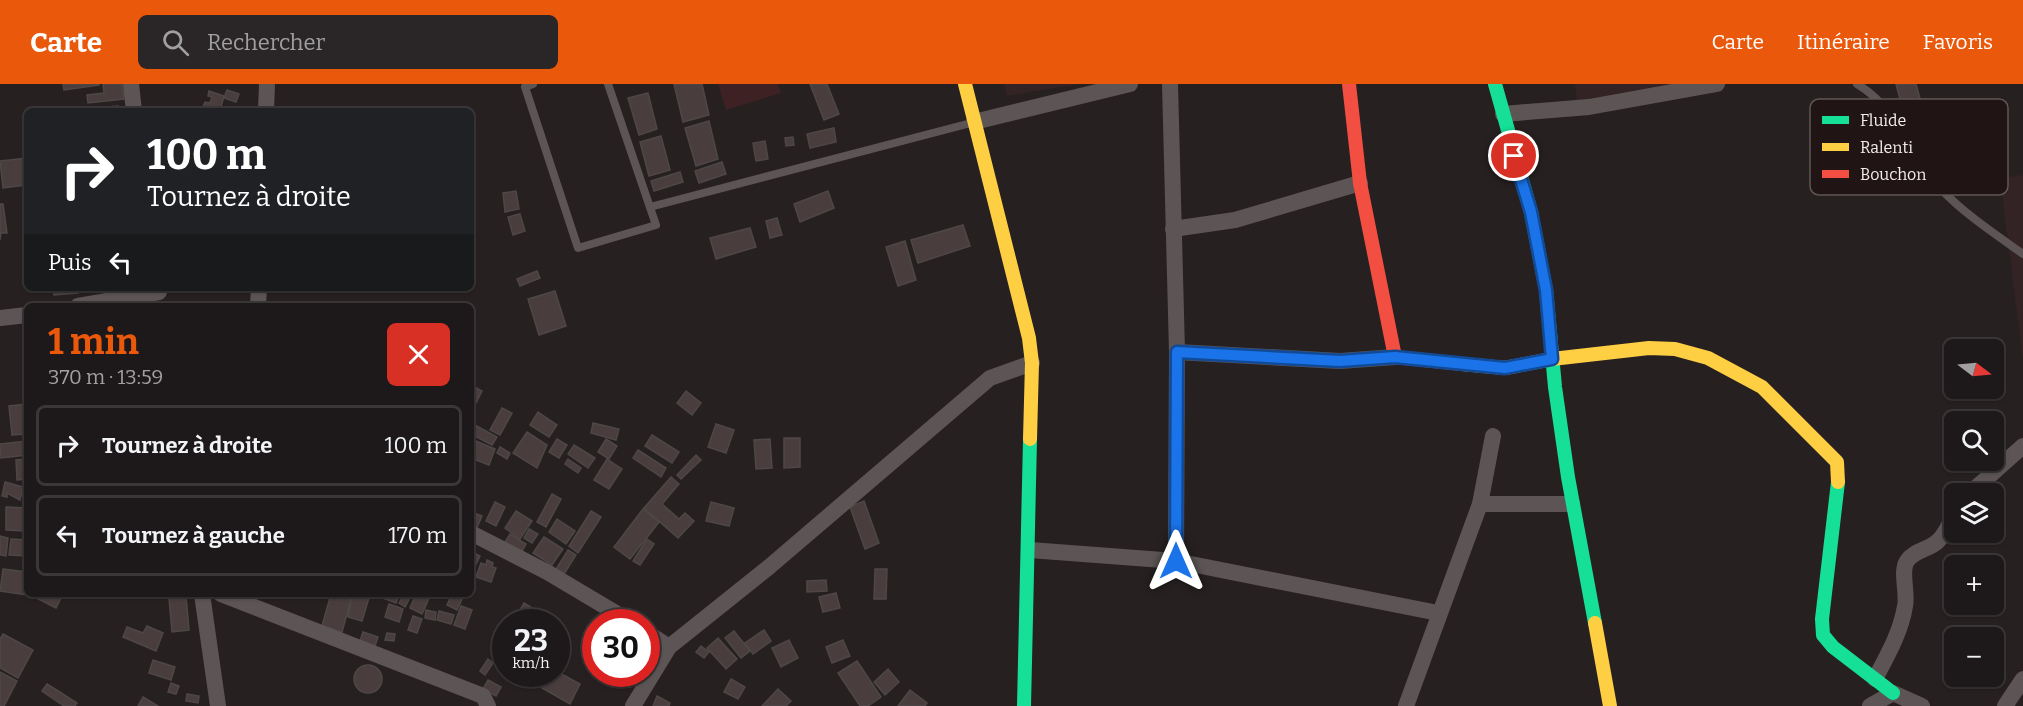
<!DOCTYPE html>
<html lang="fr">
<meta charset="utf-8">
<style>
body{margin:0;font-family:Bitter,serif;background:#2a2526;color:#f1f3f6;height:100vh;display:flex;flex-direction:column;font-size:22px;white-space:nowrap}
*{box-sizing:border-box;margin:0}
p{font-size:20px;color:#a0a0a2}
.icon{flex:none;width:33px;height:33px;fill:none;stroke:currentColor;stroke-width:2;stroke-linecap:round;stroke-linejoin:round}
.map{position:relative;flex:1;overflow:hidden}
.panel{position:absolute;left:24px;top:219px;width:450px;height:294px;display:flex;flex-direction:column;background:#1d1819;border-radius:9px;box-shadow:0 2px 4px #0004,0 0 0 2px #3b3738}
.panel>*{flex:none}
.guide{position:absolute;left:24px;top:24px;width:450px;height:183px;border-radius:9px;box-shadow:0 2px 4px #0004,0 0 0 2px #3b3738;background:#202124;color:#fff;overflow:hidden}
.needle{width:39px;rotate:106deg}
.buttons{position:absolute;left:1944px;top:255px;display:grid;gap:12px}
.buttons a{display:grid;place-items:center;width:60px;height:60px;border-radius:9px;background:#1d1819;box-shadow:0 2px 4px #0004,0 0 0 2px #3b3738;font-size:30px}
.speed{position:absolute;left:492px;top:525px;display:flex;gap:12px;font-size:30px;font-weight:700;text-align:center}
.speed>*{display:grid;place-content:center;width:78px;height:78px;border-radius:50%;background:#1d1819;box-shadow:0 2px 4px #0004,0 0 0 2px #3b3738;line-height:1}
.speed small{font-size:15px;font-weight:400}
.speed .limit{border:9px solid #d22;background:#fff;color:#111}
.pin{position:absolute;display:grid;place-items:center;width:51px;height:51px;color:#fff;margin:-26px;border:3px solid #fff;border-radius:50%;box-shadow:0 2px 6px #0007}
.me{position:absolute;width:66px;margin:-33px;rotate:0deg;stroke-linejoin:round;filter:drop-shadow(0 0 4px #0008)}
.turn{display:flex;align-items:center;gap:21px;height:126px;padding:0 24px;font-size:27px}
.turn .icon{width:78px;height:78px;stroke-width:2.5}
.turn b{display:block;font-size:42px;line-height:51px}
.then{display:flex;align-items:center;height:57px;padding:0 24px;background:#0003;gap:12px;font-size:22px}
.round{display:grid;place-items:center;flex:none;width:63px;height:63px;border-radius:9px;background:#2a2526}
.head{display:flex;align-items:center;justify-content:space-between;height:102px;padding:0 24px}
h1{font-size:36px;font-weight:700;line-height:45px;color:#ea580c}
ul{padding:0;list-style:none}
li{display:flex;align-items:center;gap:18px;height:81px;margin:0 12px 9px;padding:0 12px;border:3px solid #3b3738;border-radius:9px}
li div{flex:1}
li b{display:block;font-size:22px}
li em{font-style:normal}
header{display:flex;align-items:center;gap:36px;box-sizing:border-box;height:84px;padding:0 30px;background:#ea580c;color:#fff}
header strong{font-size:28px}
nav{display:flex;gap:33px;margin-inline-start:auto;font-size:21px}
.search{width:420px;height:54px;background:#2a2526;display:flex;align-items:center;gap:15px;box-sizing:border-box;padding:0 21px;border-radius:9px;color:#a0a0a2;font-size:22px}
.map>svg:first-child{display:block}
.built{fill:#342324}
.green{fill:#3e2123}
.building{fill:#4a3d3e;stroke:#4d4748;stroke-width:1.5}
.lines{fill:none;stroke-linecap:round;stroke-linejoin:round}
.lane{stroke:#5d5555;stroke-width:8}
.street{stroke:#5d5555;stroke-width:16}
.fast{stroke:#16e098;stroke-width:14}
.slow{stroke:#ffcf43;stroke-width:14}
.jam{stroke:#f24e42;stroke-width:14}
.route-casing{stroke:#114b97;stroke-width:15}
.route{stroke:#1a73e8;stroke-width:10}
.key{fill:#201414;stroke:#605555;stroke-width:1.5}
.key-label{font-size:16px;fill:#f5ecec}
</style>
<header>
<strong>Carte</strong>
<div class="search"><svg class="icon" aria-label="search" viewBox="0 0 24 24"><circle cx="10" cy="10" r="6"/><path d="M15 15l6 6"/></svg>Rechercher</div>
<nav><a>Carte</a><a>Itinéraire</a><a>Favoris</a></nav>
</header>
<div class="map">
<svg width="2023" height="622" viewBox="0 0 2023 622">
<rect width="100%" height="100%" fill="#272021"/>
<!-- built -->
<g class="built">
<path d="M1004 0H1079L1007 12Z"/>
<path d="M1575 0H1690L1577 19Z"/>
<path d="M2023 91V275L2000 95Z"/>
</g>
<!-- green -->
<path class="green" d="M718 0H778L781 9 726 26Z"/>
<!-- building -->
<g class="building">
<path d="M63 0H99V1L64 6Z"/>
<path d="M103 0H122L124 15 88 19 87 11 104 9Z"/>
<path d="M674 0H702L709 31 683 38Z"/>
<path d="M810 0H827L839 30 824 36Z"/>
<path d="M1896 0H1916L1929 48 1910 54Z"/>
<path d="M227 6 239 10 236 18 224 14Z"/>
<path d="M209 7 224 12 220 27H208L209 25 203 23 205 18 210 19 212 13 208 12Z"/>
<path d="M648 9 657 45 639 51 628 14Z"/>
<path d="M118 22 119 27H96L95 24Z"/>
<path d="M709 37 718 75 696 82 685 44Z"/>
<path d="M834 44 836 58 810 64 807 50Z"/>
<path d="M661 52 670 86 649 92 640 58Z"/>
<path d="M793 53 794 61 786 62 785 54Z"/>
<path d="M765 57 768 75 756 77 753 59Z"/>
<path d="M27 74V87L24 88 26 101 3 104 0 77Z"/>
<path d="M722 78 726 90 699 99 695 87Z"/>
<path d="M680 88 683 98 654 107 651 97Z"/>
<path d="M516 107 519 125 505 128 503 109Z"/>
<path d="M828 107 834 124 800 138 794 120Z"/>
<path d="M0 120H3L7 149H1L0 156Z"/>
<path d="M520 130 525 147 513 151 508 133Z"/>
<path d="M777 134 782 151 770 154 766 137Z"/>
<path d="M963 141 970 162 918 179 911 156Z"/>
<path d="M750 144 756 163 716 175 710 154Z"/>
<path d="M905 157 916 196 898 202 886 163Z"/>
<path d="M537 187 540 194 520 202 517 195Z"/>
<path d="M53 204H78V209L54 211Z"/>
<path d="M555 207 566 242 539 251 528 215Z"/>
<path d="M471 301 482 307 471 329Z"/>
<path d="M686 307 701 319 692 331 677 319Z"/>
<path d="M27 320V350L12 351 9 322Z"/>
<path d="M502 324 512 329 500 351 490 346Z"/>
<path d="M538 328 557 341 549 353 530 341Z"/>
<path d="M471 339 497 353 492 361 471 350Z"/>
<path d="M593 339 619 345 616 356 591 349Z"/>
<path d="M716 340 734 346 726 369 708 363Z"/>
<path d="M527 348 547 361 537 384 513 369Z"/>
<path d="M652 351 679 368 672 379 645 362Z"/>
<path d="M784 354H800V383L784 384Z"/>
<path d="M471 355 495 365 489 381 471 374Z"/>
<path d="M557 355 567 361 559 374 549 368Z"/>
<path d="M606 355 617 362 609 375 598 368Z"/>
<path d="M770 355 772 384 756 385 754 356Z"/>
<path d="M27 357V371L1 374 0 360Z"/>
<path d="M574 361 595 374 588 384 568 370Z"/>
<path d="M500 363 510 369 507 375 497 369Z"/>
<path d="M638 366 666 384 661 393 633 374Z"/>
<path d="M696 371 701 376 681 395 677 391Z"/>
<path d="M27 375V395L17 396 16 376Z"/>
<path d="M568 375 581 384 578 389 565 380Z"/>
<path d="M607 375 622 385 609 405 594 396Z"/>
<path d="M671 393 679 400 662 420 679 435 685 429 694 437 678 454 644 424Z"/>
<path d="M5 398 23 403 20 416 7 409V413L2 412Z"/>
<path d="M552 410 561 415 546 443 537 438Z"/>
<path d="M864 417 879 459 865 465 850 423Z"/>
<path d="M495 418 505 423 496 442 486 437Z"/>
<path d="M711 418 734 424 729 442 706 437Z"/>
<path d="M6 423 27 424V447L6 446Z"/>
<path d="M643 425 659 438 630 475 614 463Z"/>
<path d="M516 427 532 437 520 455 505 444Z"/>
<path d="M591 427 601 433 578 469 569 462Z"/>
<path d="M474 429 482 432 476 446 471 444Z"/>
<path d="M557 435 575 447 566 460 549 448Z"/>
<path d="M529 445 538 450 532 459 524 454Z"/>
<path d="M510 450 526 460 521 469 505 458Z"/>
<path d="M0 452 8 454 6 472 0 471Z"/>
<path d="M544 453 563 465 552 481 533 469Z"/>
<path d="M11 455 27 456V472L9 471Z"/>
<path d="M647 455 654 460 640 481 633 477Z"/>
<path d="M568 466 576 471 561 495 553 490Z"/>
<path d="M472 468 480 472 471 490V471Z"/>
<path d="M487 476 493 479 492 483 496 484 491 498 476 493 481 479 486 481Z"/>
<path d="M3 485 27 488V511L0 507Z"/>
<path d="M875 485H887L886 515H874Z"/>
<path d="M826 496 827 507 807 508V497Z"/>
<path d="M836 509 840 524 823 528 819 513Z"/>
<path d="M40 510H63L56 524 38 515Z"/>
<path d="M331 510H361L369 514 362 537 348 533 352 512 342 548 322 542Z"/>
<path d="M372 510H397L399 511 396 519Z"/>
<path d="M404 510H412L405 523 399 519Z"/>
<path d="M416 510H431L422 530 410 524Z"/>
<path d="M452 510 462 515 457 526 447 521Z"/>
<path d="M186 512 189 546 172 548 169 514Z"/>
<path d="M524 519 542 530 537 537 520 526Z"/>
<path d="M389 520 403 525 399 538 385 533Z"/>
<path d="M461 522 472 526 465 545 454 541Z"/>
<path d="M426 526 436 528 435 536 425 534Z"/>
<path d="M439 527 454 531 451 540 437 536Z"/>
<path d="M518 530 535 538H513Z"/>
<path d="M413 532 422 535 417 549 408 546Z"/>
<path d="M147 542 163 549 156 567 123 553 127 543 143 549Z"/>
<path d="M764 546 771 557 753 570 745 559Z"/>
<path d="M734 547 750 567 741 574 725 554Z"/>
<path d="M363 548 378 553 375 562 360 557Z"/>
<path d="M387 549 395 550 394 557 385 556Z"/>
<path d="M3 550 33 566 18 594 0 584V555Z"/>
<path d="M718 554 737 575 726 585 707 564Z"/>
<path d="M789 556 798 574 781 583 772 564Z"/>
<path d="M843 556 850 572 832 579 826 563Z"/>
<path d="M701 562 709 568 704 574 696 568Z"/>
<path d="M488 575 493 579 485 591 480 587Z"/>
<path d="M153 576 175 583 171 596 149 589Z"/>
<path d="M857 577 881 613 868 622H860L838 589Z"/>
<circle cx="368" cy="595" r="14"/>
<path d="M888 585 899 598 885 611 874 598Z"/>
<path d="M556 587 580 600 570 620 542 604 550 590H556Z"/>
<path d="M0 588 17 597 4 622H0Z"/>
<path d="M731 595 745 603 738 615 724 608Z"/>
<path d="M488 596 501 603 496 612 483 605Z"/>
<path d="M171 599 179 602 176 610 168 608Z"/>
<path d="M47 600 77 619 75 622H64L42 607Z"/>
<path d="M778 605 791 617 786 622H762Z"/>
<path d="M910 606 927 619 925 622H898Z"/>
<path d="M187 610 199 612 198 619 186 617Z"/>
<path d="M657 612 670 619 669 622H653Z"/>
<path d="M143 613 158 622H138Z"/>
</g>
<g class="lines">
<!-- lane -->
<g class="lane">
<path d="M533 0 525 3 578 164 656 141 608 0"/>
<path d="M1857 0C1898 24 1909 70 1940 104 1963 129 1995 150 2023 170"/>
<path d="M650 123 971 39"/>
</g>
<!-- street -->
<g class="street">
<path d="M131 0 134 27"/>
<path d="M1170 0 1177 268 1176 477"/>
<path d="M266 27 267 0"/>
<path d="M1503 30 1589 23 1717 0"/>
<path d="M974 38 1130 0"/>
<path d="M1173 145 1235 136 1360 99"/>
<path d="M78 222 159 208"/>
<path d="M258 222 259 204"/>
<path d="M0 234 27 231"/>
<path d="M1177 268 1340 277 1395 273"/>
<path d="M1969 410 2023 362"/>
<path d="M1480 420H1572"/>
<path d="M471 449 547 488 631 538"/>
<path d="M1030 466 1176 477 1438 529"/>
<path d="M202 510 218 622"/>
<path d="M221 510 483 612 488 622"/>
<path d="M646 548 669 563"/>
<path d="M1875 595C1887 572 1901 548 1905 522 1908 509 1900 487 1907 477 1914 466 1929 466 1938 457 1946 450 1950 439 1954 430"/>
<path d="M633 622 669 563 769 483 990 294 1032 279"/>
<path d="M1406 622 1480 420 1493 352"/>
<path d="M1870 622 1893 609 1922 622"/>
<path d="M2005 622 2023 595"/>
</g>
<!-- fast -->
<g class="fast">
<path d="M1495 0 1531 128 1546 206 1555 303 1568 393 1595 539"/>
<path d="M1838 398 1822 535 1823 551 1833 563 1893 609"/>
<path d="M1024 622 1030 355"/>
</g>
<!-- slow -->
<g class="slow">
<path d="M965 0 1029 254 1032 279 1030 355"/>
<path d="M1462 280 1505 284 1552 275 1649 264 1675 265 1708 274 1762 303 1837 378 1838 398"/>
<path d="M1595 539 1610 622"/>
</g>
<!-- jam -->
<path class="jam" d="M1349 0 1360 99 1395 273 1462 280"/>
</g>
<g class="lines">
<!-- route casing -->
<g class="route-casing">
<path id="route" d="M1176 477 1177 268 1340 277 1395 273 1505 284 1552 275 1546 206 1531 128 1514 72"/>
</g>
<!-- route -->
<use href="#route" class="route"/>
</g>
<!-- legend -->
<rect x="1810" y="15" width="198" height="96" rx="9" class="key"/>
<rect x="1822" y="32" width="27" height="8" fill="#16e098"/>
<rect x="1822" y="59" width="27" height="8" fill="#ffcf43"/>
<rect x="1822" y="86" width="27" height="8" fill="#f24e42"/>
<g class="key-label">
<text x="1860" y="42">Fluide</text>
<text x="1860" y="69">Ralenti</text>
<text x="1860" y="96">Bouchon</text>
</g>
</svg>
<div class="buttons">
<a><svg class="needle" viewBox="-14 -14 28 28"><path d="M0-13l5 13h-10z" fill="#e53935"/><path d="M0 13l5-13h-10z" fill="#a0a0a2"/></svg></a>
<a><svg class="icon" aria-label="search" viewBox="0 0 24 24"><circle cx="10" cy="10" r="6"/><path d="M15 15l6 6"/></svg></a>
<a><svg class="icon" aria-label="layers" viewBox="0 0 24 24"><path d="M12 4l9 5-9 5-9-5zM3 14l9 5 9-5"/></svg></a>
<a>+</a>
<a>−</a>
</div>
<div class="speed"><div>23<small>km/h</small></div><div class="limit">30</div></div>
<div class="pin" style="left:1514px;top:72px;background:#d93025"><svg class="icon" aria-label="arrive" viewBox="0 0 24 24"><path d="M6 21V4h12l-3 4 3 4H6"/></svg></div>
<svg class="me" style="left:1176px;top:477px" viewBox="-20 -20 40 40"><path d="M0-17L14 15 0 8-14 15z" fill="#1a73e8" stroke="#fff" stroke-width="4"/></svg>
<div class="guide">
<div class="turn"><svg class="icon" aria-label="right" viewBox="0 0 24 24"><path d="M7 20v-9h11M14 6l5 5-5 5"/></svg><div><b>100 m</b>Tournez à droite</div></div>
<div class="then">Puis<svg class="icon" aria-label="left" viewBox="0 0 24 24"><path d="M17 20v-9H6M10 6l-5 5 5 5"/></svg></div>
</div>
<section class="panel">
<div class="head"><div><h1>1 min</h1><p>370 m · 13:59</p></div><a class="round" style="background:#d93025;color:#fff"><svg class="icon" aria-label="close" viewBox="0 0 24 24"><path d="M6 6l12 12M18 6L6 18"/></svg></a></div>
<ul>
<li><svg class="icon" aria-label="right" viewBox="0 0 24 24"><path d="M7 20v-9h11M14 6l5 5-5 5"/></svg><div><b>Tournez à droite</b></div><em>100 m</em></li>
<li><svg class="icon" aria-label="left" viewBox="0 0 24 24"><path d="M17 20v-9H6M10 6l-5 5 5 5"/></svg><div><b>Tournez à gauche</b></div><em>170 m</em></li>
</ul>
</section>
</div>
